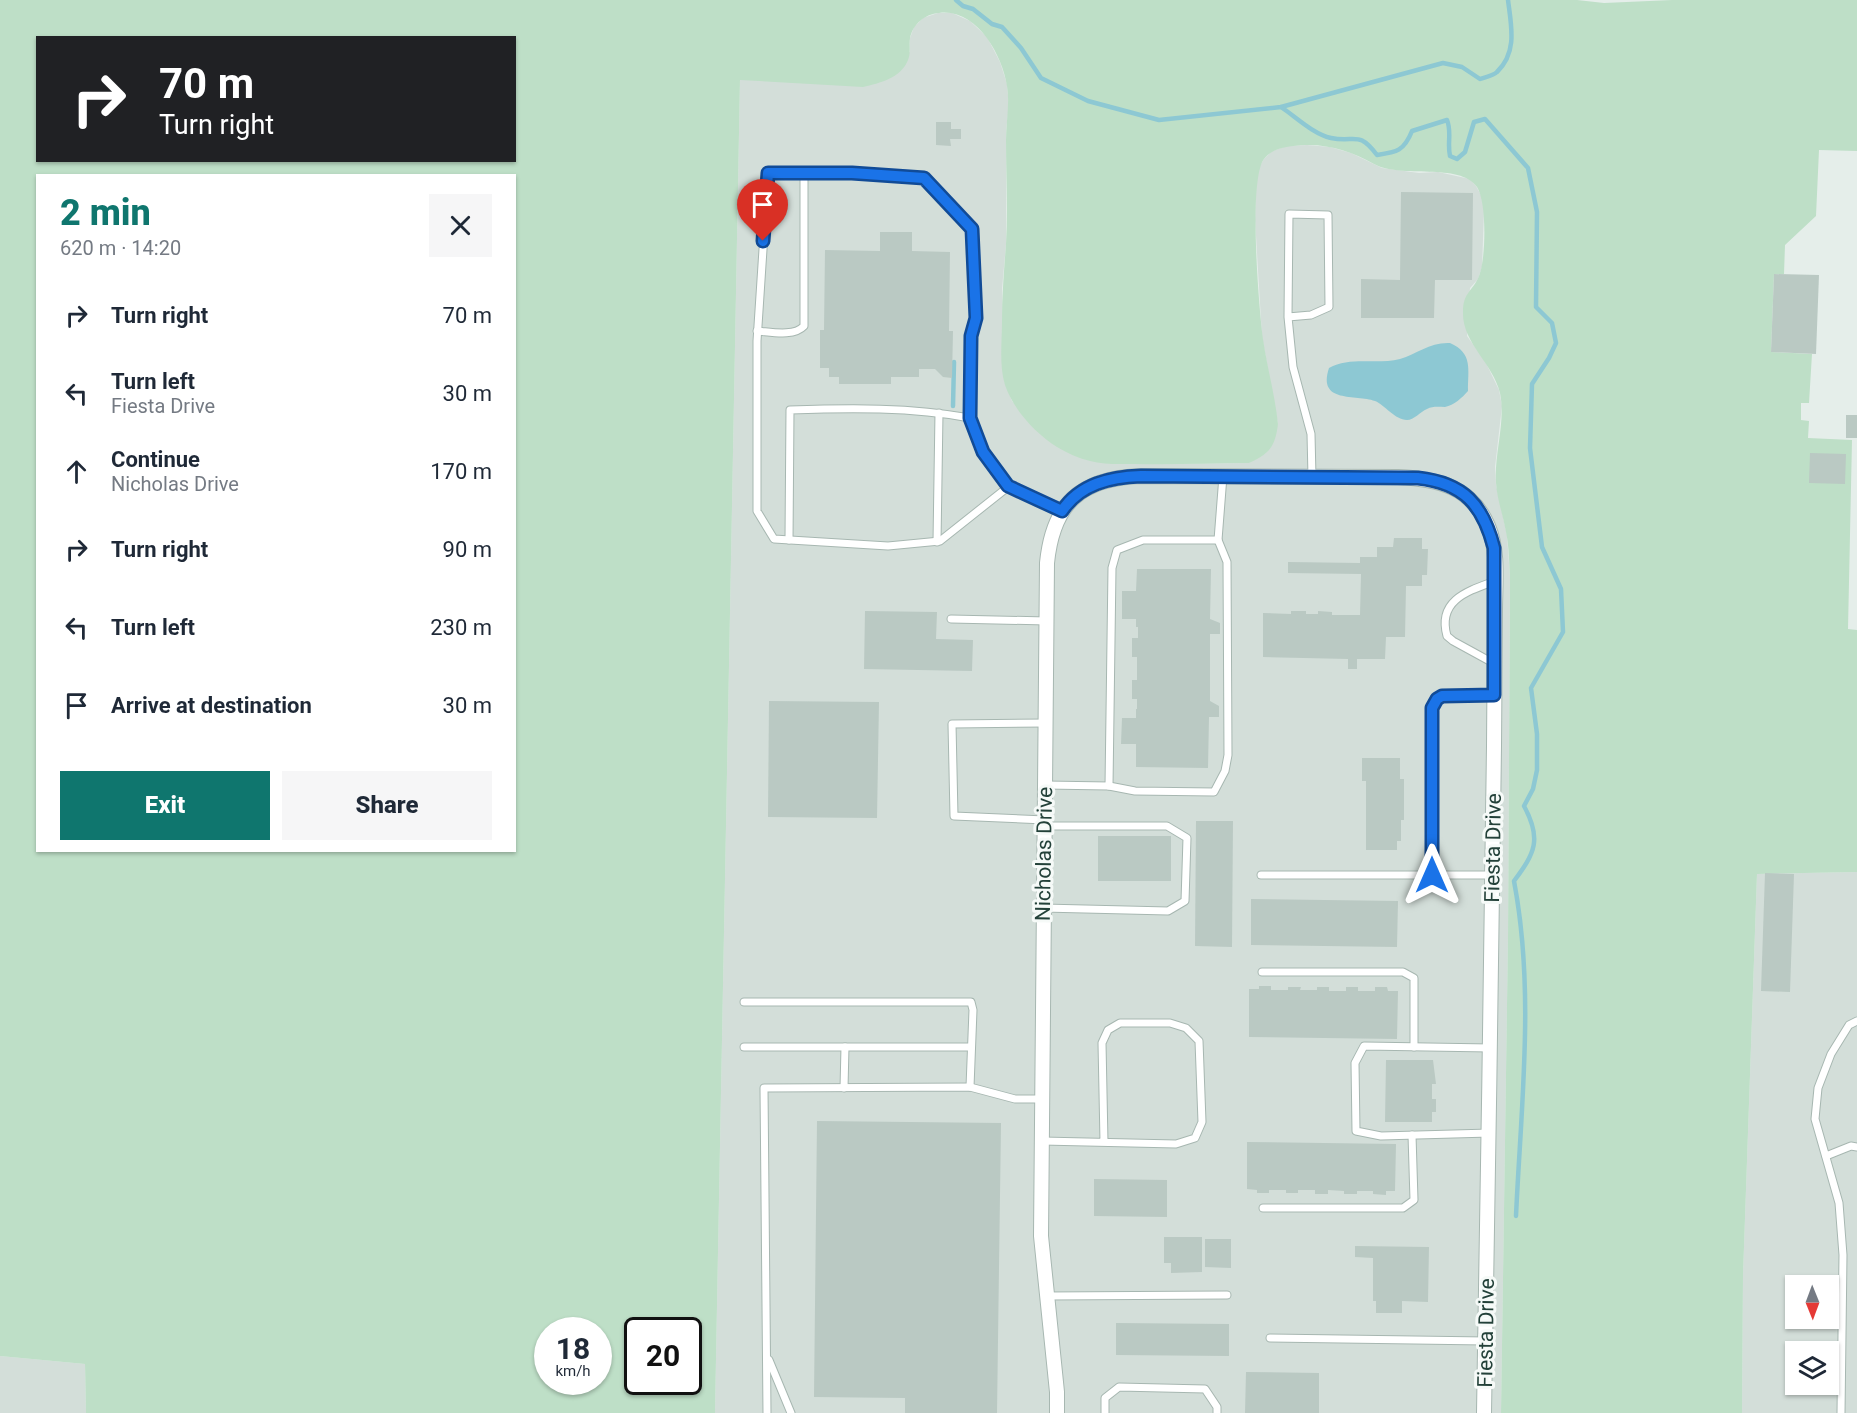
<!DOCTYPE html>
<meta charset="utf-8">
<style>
body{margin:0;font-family:Roboto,sans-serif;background:#f6f6f7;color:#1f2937;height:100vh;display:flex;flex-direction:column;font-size:22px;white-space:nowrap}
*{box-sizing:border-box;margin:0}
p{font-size:20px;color:#747a83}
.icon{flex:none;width:33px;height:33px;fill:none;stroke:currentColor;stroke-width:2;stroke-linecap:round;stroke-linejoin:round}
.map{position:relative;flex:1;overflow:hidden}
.sheet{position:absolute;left:36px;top:174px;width:480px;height:678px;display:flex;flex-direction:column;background:#fff;border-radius:0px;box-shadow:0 2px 4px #0004}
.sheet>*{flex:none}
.top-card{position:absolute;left:36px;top:36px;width:480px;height:126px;border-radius:0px;box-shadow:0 2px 4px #0004;background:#202124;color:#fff;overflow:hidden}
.needle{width:39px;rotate:179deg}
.buttons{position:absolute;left:1785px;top:1275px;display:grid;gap:12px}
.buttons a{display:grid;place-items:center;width:54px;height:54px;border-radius:0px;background:#fff;box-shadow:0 2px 4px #0004;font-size:30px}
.speed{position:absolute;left:534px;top:1317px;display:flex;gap:12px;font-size:30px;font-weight:700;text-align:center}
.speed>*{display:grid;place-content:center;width:78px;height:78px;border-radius:50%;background:#fff;box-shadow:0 2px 4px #0004;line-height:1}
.speed small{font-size:15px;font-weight:400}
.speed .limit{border:3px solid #111;border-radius:9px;background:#fff;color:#111}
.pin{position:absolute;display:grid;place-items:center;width:51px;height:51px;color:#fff;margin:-62px -26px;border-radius:50% 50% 50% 0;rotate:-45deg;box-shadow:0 0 6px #0007}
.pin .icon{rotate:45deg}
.me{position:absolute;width:66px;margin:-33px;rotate:0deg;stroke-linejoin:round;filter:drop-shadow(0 0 4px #0008)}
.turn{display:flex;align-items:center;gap:21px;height:126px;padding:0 24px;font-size:27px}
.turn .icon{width:78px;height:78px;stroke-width:2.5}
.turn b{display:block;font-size:42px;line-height:51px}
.round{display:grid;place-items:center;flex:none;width:63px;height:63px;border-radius:0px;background:#f6f6f7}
.summary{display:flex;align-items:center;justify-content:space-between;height:102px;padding:0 24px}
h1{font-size:36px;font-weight:800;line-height:45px;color:#0f766e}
.action{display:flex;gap:12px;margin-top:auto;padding:12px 24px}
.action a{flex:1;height:69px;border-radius:0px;background:#0f766e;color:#fff;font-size:24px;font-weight:800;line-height:69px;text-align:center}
.action a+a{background:#f6f6f7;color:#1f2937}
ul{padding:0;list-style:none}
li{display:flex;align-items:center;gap:18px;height:78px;padding:0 24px}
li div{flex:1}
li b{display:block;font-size:22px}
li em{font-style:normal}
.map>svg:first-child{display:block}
.built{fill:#d3ded9;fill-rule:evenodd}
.green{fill:#bedfc7;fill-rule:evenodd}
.water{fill:#8dc8d3}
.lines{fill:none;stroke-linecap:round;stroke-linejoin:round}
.stream{stroke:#8dc8d3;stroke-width:4.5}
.building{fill:#bac9c3}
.lane-casing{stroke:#a7b7b1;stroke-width:9}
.street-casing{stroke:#a7b7b1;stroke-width:16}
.lane{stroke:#fff;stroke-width:7}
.street{stroke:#fff;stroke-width:14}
.route-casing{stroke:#114b97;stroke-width:15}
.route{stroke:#1a73e8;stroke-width:10}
.labels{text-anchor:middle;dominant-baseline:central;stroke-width:6;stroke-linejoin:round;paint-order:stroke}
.street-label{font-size:21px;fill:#234139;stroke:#f6faf8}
</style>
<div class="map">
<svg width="1857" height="1413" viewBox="0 0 1857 1413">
<rect width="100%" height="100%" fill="#e5eeea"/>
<!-- built -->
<g class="built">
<path d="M938 13H952L970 21 987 37 1000 62 1007 84 1009 106 1006 130V244L1002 289 1005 383 1012 401 1038 431 1150 464 1249 463 1278 424 1262 337 1255 219 1256 184 1258 169 1264 159 1272 151 1287 146 1307 145 1330 147 1351 153 1382 168 1419 173 1438 172 1470 179 1476 186 1482 197 1484 211 1482 267 1478 279 1470 288 1467 336 1485 361 1499 390 1502 406 1495 467 1496 485 1507 535 1510 577 1508 937 1501 1413H715L740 80 910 52V38L914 27 923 18Z"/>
<path d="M1857 872V1413H1742L1743 1276 1757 874ZM1796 1286H1828V1318H1796ZM1796 1352H1828V1384H1796Z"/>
<path d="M0 1356 85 1364 86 1413H0Z"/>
</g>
<!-- green -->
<path class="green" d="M0 0H1577L1604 3 1672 0H1857V151L1819 150 1816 216 1785 245 1784 274H1774L1771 352 1812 354 1809 403H1801V420L1809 421 1808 438 1852 440 1848 629 1857 630V872L1757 874 1743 1276 1742 1413H1501L1508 937 1510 577C1509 562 1509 546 1506 532 1503 515 1497 499 1496 483 1494 453 1506 422 1500 393 1493 363 1462 343 1463 312 1463 292 1473 291 1479 276 1486 259 1487 202 1477 187 1460 162 1401 179 1374 164 1353 152 1329 144 1305 145 1290 146 1273 147 1264 159 1248 180 1259 309 1263 339 1267 367 1275 395 1278 424 1275 447 1270 453 1249 463 1211 463 1173 465 1135 464 1121 464 1104 465 1090 461 1078 458 1067 453 1057 447 1035 433 1013 409 1005 385 999 365 1002 342 1002 321 1002 296 1004 270 1006 244 1008 210 1006 175 1006 140 1006 122 1010 104 1007 86 1002 54 976 8 939 13 925 14 913 24 910 38 909 45 911 53 908 60 901 78 880 83 863 87L740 80 715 1413H86L85 1364 0 1356ZM38 38H514V160H38ZM38 176H514V850H38ZM548 1330H598V1382H548ZM638 1330H688V1382H638Z"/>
<!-- water -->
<path class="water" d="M1450 343C1473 353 1468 369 1468 391 1462 398 1454 405 1445 407 1438 407 1433 406 1427 409 1420 412 1414 420 1407 420 1395 420 1385 405 1375 401 1356 394 1317 404 1329 368 1350 356 1376 365 1400 359 1417 354 1430 342 1450 343Z"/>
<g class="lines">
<!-- stream -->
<g class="stream">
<path d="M956 0 963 6 973 9 992 24 1002 27 1021 48 1041 78 1088 101 1159 120 1281 107 1443 63 1462 67 1480 79C1485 77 1493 76 1497 72 1518 52 1511 25 1508 0"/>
<path d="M1281 107C1296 117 1313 134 1331 138 1356 143 1358 130 1377 155 1397 152 1404 151 1412 131L1447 120C1452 132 1447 143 1450 156L1457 159 1465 152 1474 122 1485 119 1528 168 1537 212 1536 307 1552 323 1556 343 1549 358 1532 384 1530 448 1542 547 1561 589 1563 632 1531 688 1537 734V770L1533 789 1524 806C1542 839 1535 853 1514 881 1535 991 1521 1105 1516 1216"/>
<path d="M953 406 954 362"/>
</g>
</g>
<!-- building -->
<g class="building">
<path d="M936 122H951V129H961V139H950L951 146 936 145Z"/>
<path d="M1401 192 1473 193 1472 280H1435L1434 318H1361V279L1400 280Z"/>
<path d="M880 232H912V251L950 252 949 331H953L952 378 943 377 935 369H919V377H891V384H839V377H829V368H820V330H824L825 250 880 251Z"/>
<path d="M1774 274 1819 275 1816 354 1771 352Z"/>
<rect x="1846" y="415" width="11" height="23"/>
<path d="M1810 453 1846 454 1845 484 1809 483Z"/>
<path d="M1394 538H1422V549H1428L1427 575H1422V586H1406L1405 637H1386L1385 659H1357V669H1348V659L1263 657V613L1291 614V611H1306V614H1318V611L1332 612V615H1360L1361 574 1288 573V562L1360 563V557H1377V547H1393Z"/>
<path d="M1137 569H1211L1210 619 1220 623V634H1210V701L1219 706V717H1209L1208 768 1136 767V744H1121L1122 718H1136V709H1137V699H1132V680H1137V657H1132V638H1138V627H1136V619H1122V591H1136Z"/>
<path d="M865 611 937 612 936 639 973 640 972 671 864 669Z"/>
<path d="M769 701 879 702 877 818 768 817Z"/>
<path d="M1362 758H1400V779H1404V820H1401V841H1397V850H1366V781H1362Z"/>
<path d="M1196 821H1233L1232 947 1195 946Z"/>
<rect x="1098" y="836" width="73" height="45"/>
<path d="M1765 873 1794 874 1790 992 1761 991Z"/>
<path d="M1251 899 1398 901 1397 947 1251 945Z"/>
<path d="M1259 986H1271V990H1288V987H1301L1300 990H1317V987H1329V991H1346V987H1358V991H1375V987H1387L1388 991H1398L1397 1039 1249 1037V989H1259Z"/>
<path d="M1386 1060H1433L1436 1084H1432V1099H1436V1112H1432V1122H1385Z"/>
<path d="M817 1121 1001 1123 997 1413H905V1398L814 1397Z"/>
<path d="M1247 1142 1396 1144 1395 1191H1386V1195L1373 1194V1191H1357V1194H1344V1191L1328 1190V1194H1315V1190H1298V1193H1286V1190H1269V1193H1257V1190L1247 1189Z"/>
<path d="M1094 1179 1167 1180V1217L1094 1216Z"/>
<path d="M1164 1237H1202V1272L1171 1273V1263H1164Z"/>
<path d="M1205 1239H1231V1268L1205 1267Z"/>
<path d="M1355 1246 1429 1247 1428 1302 1402 1301V1313H1376V1301H1373V1258L1355 1257Z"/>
<path d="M1116 1323 1229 1324V1356L1116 1355Z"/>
<path d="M1246 1372 1319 1373V1413H1245Z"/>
</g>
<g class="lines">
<!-- lane casing -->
<g class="lane-casing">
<g id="lane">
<path d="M1288 317 1311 315 1329 307 1328 215 1289 214 1288 317 1293 367 1311 434 1312 477"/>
<path d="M757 331C771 332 794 337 804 326V173"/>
<path d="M1008 487 940 541 888 546 774 539 757 511V341L768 173H852L924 178 972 229 976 318 971 336 970 418 983 452 1008 487 1062 511"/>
<path d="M789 540 790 410C849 408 911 407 970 418"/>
<path d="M937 542 939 413"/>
<path d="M951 619 1047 621"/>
<path d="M1495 664 1453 641 1447 636C1437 600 1468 591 1495 581"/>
<path d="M1045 785 1109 786 1112 568 1117 550 1143 540H1218L1223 476"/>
<path d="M1109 786 1135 791 1214 792 1225 771 1228 755 1227 562 1218 540"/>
<path d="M1045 820 954 816 952 724 1046 723"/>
<path d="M1261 875H1492"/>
<path d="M1432 875V708L1437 699 1442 695H1494"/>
<path d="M1043 908 1168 911 1185 901 1187 838 1167 826H1045"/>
<path d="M1262 972H1403L1414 978V1047"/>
<path d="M744 1002H971L973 1010 970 1087"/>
<path d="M744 1047H971"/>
<path d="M844 1088 845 1047"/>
<path d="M1490 1133 1381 1136 1356 1131 1355 1063 1364 1046 1491 1048"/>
<path d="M1042 1141 1176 1144 1195 1138 1202 1122 1199 1041 1186 1028 1170 1023H1120L1108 1030 1102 1043 1104 1142"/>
<path d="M1826 1156 1851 1146 1857 1147"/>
<path d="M1263 1208H1403L1414 1200 1412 1135"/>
<path d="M1046 1296 1227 1295"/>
<path d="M1270 1338 1486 1341"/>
<path d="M769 1360 791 1413"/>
<path d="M767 1413 764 1088 970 1087 1015 1099H1042"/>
<path d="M1105 1413V1398L1119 1387 1205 1389 1217 1407V1413"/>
<path d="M1841 1413 1843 1255 1839 1203 1815 1119 1818 1088 1831 1054 1849 1025 1857 1021"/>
</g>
</g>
<!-- street casing -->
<g class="street-casing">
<path id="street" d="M1057 1413V1392L1041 1236 1047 563C1053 503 1081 478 1141 476L1398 477C1438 479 1471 486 1488 526 1499 552 1495 583 1495 611 1495 656 1494 701 1494 746 1491 968 1488 1191 1484 1413"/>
</g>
<!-- lane -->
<use href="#lane" class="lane"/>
<!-- street -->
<use href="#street" class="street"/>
</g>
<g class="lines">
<!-- route casing -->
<g class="route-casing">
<path id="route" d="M763 241 768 173H852L924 178 972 229 976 318 971 336 970 418 983 452 1008 486 1062 511C1080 484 1110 477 1141 476L1418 478C1464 483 1483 505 1494 548V695L1442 696 1437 699 1432 708V875"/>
</g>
<!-- route -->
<use href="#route" class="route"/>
</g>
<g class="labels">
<!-- street labels -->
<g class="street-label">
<text transform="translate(1493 848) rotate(-89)">Fiesta Drive</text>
<text transform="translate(1044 854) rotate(-89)">Nicholas Drive</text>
<text transform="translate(1486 1333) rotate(-89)">Fiesta Drive</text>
</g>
</g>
</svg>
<div class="buttons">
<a><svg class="needle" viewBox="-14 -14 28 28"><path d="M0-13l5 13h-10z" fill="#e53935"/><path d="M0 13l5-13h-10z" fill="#747a83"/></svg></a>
<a><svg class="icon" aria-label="layers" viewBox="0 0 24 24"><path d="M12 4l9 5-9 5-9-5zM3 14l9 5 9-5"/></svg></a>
</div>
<div class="speed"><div>18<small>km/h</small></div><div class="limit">20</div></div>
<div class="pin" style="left:763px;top:241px;background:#d93025"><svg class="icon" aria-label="arrive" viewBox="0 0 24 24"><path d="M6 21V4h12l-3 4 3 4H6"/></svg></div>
<svg class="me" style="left:1432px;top:875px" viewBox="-20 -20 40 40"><path d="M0-17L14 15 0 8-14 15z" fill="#1a73e8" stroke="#fff" stroke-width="4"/></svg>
<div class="top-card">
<div class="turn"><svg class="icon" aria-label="right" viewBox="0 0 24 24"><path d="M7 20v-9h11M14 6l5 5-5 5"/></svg><div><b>70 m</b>Turn right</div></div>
</div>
<section class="sheet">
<div class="summary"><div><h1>2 min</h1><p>620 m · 14:20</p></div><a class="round"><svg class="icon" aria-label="close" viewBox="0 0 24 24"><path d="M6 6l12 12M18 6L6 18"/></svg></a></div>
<ul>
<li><svg class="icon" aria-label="right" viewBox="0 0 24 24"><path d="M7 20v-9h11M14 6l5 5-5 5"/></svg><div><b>Turn right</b></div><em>70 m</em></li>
<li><svg class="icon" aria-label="left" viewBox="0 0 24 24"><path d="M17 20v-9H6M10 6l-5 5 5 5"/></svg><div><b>Turn left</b><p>Fiesta Drive</p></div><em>30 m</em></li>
<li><svg class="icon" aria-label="ahead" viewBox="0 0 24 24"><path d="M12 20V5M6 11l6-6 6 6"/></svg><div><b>Continue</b><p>Nicholas Drive</p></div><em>170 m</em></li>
<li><svg class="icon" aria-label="right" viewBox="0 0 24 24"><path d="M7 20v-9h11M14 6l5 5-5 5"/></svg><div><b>Turn right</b></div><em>90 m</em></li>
<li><svg class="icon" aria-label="left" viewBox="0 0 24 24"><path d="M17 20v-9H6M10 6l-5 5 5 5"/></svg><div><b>Turn left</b></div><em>230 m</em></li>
<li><svg class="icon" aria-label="arrive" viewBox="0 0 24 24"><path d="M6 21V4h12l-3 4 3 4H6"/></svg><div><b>Arrive at destination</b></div><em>30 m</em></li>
</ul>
<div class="action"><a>Exit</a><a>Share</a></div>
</section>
</div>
